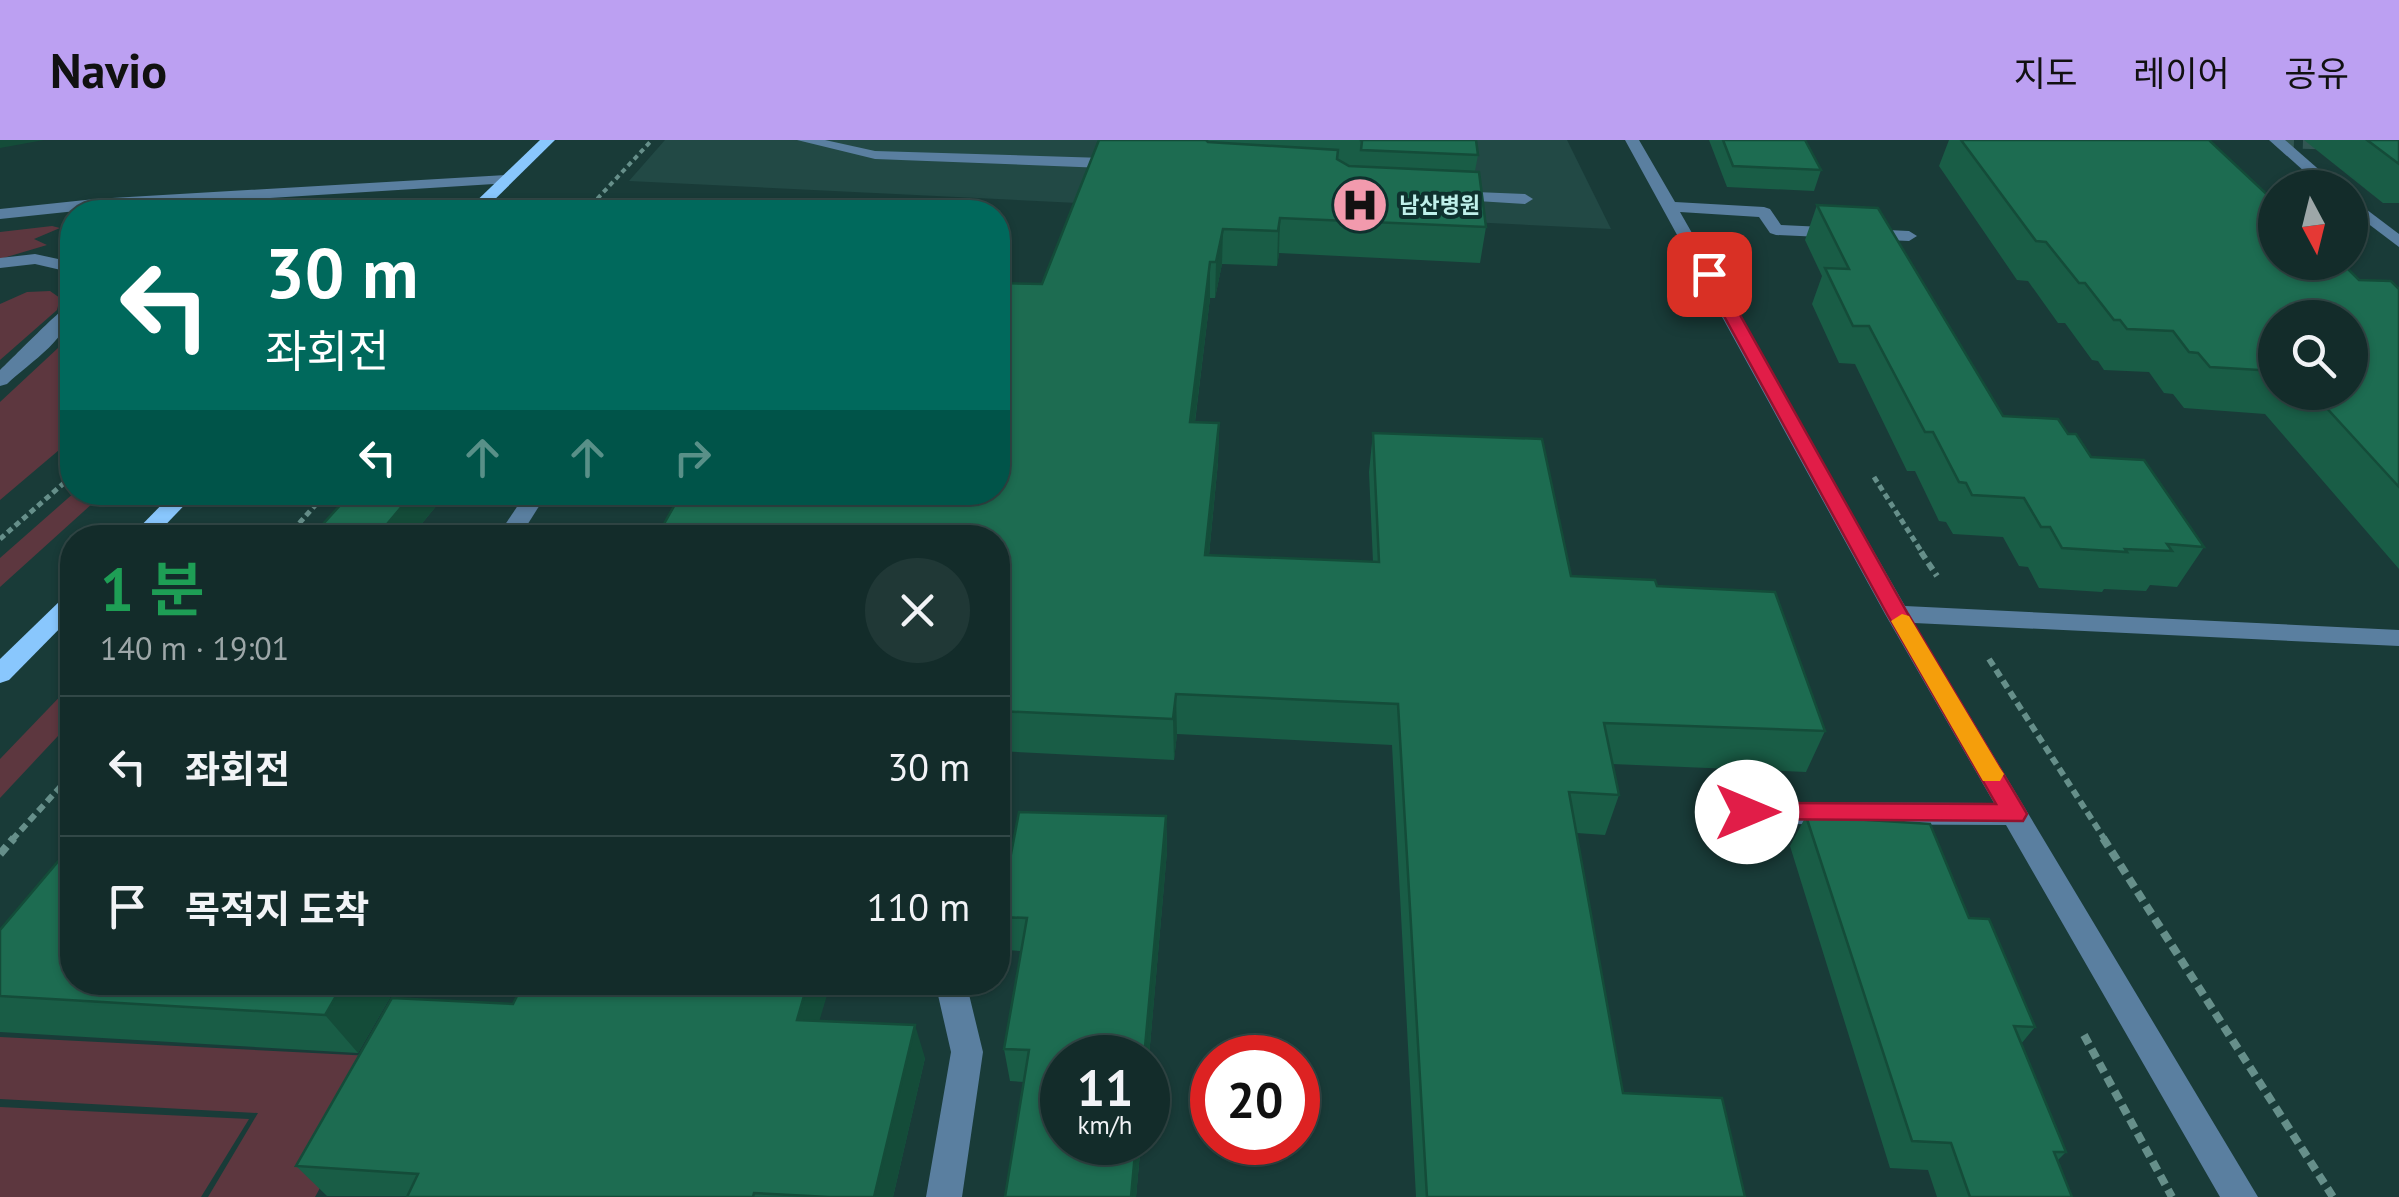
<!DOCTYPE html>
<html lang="ko">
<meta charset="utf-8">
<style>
body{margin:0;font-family:"PT Sans","Noto Sans KR",sans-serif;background:#203836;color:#f1f3f6;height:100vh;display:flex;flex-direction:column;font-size:38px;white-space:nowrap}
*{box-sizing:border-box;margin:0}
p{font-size:32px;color:#9da7a8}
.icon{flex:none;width:55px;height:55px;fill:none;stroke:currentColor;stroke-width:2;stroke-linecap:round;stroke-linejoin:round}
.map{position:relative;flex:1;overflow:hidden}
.side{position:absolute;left:60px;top:385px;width:950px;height:470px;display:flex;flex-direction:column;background:#132c2a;border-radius:40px;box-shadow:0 2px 8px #0004,0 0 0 2px #324847}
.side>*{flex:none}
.guide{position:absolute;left:60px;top:60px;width:950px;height:305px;border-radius:40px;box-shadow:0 2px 8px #0004,0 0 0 2px #324847;background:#00695c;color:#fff;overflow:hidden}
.needle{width:65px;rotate:173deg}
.controls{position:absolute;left:2258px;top:30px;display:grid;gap:20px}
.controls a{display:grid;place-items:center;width:110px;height:110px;border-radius:50%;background:#132c2a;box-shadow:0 2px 8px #0004,0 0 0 2px #324847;font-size:50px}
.speed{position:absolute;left:1040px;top:895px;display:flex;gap:20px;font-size:50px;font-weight:700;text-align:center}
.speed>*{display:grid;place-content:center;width:130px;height:130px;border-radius:50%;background:#132c2a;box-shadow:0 2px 8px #0004,0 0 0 2px #324847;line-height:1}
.speed small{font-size:25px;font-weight:400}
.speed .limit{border:15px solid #d22;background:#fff;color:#111}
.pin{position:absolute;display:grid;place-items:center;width:85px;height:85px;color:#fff;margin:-42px;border-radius:20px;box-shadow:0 5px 15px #0006}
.me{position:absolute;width:110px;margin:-55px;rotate:90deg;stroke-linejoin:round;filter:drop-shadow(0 0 8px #0008)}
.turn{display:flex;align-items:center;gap:35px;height:210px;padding:0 40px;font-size:45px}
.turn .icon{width:130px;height:130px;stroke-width:2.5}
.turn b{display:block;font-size:70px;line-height:85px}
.lanes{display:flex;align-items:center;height:95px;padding:0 40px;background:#0003;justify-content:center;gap:50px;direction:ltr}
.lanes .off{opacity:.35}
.round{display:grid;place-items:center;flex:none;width:105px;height:105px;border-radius:52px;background:#203836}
.overview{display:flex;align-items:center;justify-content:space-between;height:170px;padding:0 40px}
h1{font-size:60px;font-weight:600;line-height:75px;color:#1e9e55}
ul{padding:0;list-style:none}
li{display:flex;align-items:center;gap:30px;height:140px;padding:0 40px;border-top:2px solid #324847}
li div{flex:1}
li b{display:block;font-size:38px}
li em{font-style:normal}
header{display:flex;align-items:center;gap:60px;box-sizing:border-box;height:140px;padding:0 50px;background:#bca0f2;color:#111}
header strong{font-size:48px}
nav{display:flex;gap:55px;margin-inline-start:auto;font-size:35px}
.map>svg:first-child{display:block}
.built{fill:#224945}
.green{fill:#5d373f}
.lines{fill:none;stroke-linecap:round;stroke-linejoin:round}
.minor-tunnel{stroke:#325653;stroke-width:16;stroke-dasharray:16 9;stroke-linecap:butt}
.path-far3{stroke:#668f8a;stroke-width:4;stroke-dasharray:5 4;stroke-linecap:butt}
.path-far2{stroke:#668f8a;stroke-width:5;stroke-dasharray:6 4;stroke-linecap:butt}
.path-far1{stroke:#668f8a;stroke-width:6;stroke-dasharray:8 5;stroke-linecap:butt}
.path{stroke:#668f8a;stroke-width:8;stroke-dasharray:10 6;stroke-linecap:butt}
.minor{fill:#5a7fa0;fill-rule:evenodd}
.major{fill:#89c7fd;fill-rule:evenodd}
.wall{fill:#195d46;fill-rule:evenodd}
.shaded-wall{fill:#144c39}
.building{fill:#1d6c51;stroke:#144c39;stroke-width:2.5}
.route{fill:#e11d48;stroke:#92132f;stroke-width:2.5}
.slow{fill:#f59e0b}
.labels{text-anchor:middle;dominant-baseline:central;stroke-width:8;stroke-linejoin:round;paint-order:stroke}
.far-poi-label{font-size:22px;font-weight:bold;fill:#bff0ea;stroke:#0e312e;text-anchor:start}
</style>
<header>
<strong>Navio</strong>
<nav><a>지도</a><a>레이어</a><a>공유</a></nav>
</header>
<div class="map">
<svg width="2399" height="1057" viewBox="0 0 2399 1057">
<rect width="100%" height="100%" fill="#193b38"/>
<!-- built -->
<path class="built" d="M665 0H1567L1611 89 629 41Z"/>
<!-- green -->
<g class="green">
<path d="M52 86 60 88 34 99 47 105 0 119V92Z"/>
<path d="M50 151 60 158 57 170 0 220V164L27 152Z"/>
<path d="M72 195V299L0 360V262Z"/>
<path d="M75 352 104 353 0 447V418Z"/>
<path d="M72 544V581L0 658V619Z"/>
<path d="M0 897 392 917 315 1057H208L258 973 0 959Z"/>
<path d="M0 967 249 979 201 1057H0Z"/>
</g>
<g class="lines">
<!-- minor-tunnel -->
<path class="minor-tunnel" d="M2278 0 2399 4"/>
<!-- path-far3 -->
<path class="path-far3" d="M585 72 652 0"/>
<!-- path-far2 -->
<g class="path-far2">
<path d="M1874 337 1923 414"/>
<path d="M286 398 327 352"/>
<path d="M0 399 72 336"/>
</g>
<!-- path-far1 -->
<g class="path-far1">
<path d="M1921 412 1937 436"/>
<path d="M1989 519 2105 700"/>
<path d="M12 700 72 634"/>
</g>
<!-- path -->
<g class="path">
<path d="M2103 698 2333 1057"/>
<path d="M0 714 14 698"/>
<path d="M2084 895 2172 1057"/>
</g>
<!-- minor -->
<g class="minor">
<path d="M797 0H825L875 11 1104 18 1112 23 1104 28 875 19Z"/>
<path d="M1625 0H1639L1675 62 1764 67 1770 69 1781 85 1909 91 1917 96 1909 101 1776 95 1770 93 1759 77 1680 72 1905 466 2399 490V506L1914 483 2258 1057H2220L2006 685 1747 684 1737 681 1733 673 1737 665 1747 662 1994 663 1885 474Z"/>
<path d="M2269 0H2285L2340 48H2323Z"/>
<path d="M506 35 511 37V43L95 69 0 79V69L95 59Z"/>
<path d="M1451 51 1525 54 1533 59 1525 64 1445 59V53Z"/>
<path d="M2350 57 2399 94V107L2350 70Z"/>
<path d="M35 114 72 122V143L66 142 61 130 35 124 0 128V118Z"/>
<path d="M72 163C74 196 30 222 7 244L0 246V230C13 218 63 166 72 163Z"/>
<path d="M527 352H548L519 398H496Z"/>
<path d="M550 352H649L651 355 640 361 560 358Z"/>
<path d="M935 842H966L983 912 962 1057H926L951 912Z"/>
</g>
<!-- major -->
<g class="major">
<path d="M540 0H555L482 72H465Z"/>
<path d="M174 352H197L153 398H129Z"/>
<path d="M72 455V476L9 540 0 543V519L64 457Z"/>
</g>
</g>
<!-- wall -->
<g class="wall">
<path d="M1099 0H1476L1478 15 1475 31 1486 87 1480 123 1279 113 1277 126 1222 124 1215 158H1210L1195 282 1219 283 1218 322 1209 415 1373 422 1369 332 1373 293 1571 436 1657 446 1825 591 1806 632 1612 624 1619 655 1605 695 1577 693 1623 953 1745 1057H1416L1392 605 1177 594 1174 620 998 611V398L1042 144Z"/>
<path d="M1709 0H1805L1821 30 1814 51 1727 47Z"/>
<path d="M1949 0H2209L2359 140 2399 149V429L2265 274 2184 268 2173 254 2164 253 2149 232 2104 230 2098 221 2092 220 2065 183H2058L2028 141 2017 140 1939 26ZM2275 178 2350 252H2275Z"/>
<path d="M2304 0H2399V63H2383Z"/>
<path d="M1817 65 2003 276 2068 294 2091 317 2204 407 2177 447 2150 445 2146 451 2104 449 2102 452 2039 448 2028 427 2019 426 2003 397 1953 394 1946 382 1939 381 1915 331H1907L1855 224 1839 223 1812 164 1822 136 1805 100Z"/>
<path d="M437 365 410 398H317L315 393Z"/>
<path d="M1019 672 1166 676 1167 711 1148 928V918H1062V1002H1141L1136 1057H1005L1024 942 1010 941 1004 909 1021 811 1005 810 999 777Z"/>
<path d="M1806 676 1969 778 2035 887 2021 904 2066 1012 2058 1020 2072 1057H1937L1928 1030 1890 1028 1790 706Z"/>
<path d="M0 790 72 842H399L358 913 0 892Z"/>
<path d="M819 881 925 918 893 1057 327 1056 296 1026Z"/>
</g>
<!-- shaded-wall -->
<g class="shaded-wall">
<path d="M0 0H44L0 8Z"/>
<path d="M1280 78 1279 113 1277 126 1278 91Z"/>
<path d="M1223 89 1222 124 1215 158 1216 122Z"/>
<path d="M1210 122V158L1190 321V282Z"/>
<path d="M1219 283 1218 322 1205 455V415Z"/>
<path d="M414 352H430L437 365 410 398H378L377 396Z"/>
<path d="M1176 554 1177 594 1174 620 1173 579Z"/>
<path d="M1166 676 1167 711 1148 928V918H1144Z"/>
<path d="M344 842H399L358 913 325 875Z"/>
<path d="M808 842H831L810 912 797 880Z"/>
<path d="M915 885 925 918 893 1057H874Z"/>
<path d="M1136 1002H1141L1136 1057H1131Z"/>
</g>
<!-- building -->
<g class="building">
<path d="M1099 0H1206L1208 2 1338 10 1337 19 1349 26 1479 32 1486 87 1280 78 1278 91 1223 89 1216 122H1210L1190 282 1219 283 1205 415 1379 422 1373 293 1542 299 1571 436 1655 440 1657 446 1775 452 1825 591 1604 583 1619 655 1569 652 1623 953 1722 958 1745 1057H1427L1398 564 1176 554 1173 579 998 571V398H656L682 352H998V143L1042 144Z"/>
<path d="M1360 0H1476L1478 15 1361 10 1362 1Z"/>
<path d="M1723 0H1805L1821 30 1733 26Z"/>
<path d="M1961 0H2209L2275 62V122H2341L2359 140 2391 141 2399 149V347L2312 252H2350V178H2275V231L2210 227 2198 213 2189 212 2173 191 2127 189 2120 180H2114L2085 143H2079L2046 102 2036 101Z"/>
<path d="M2367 0H2399V24Z"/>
<path d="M1817 65 1878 68 2003 276 2058 279 2068 294H2076L2091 317 2144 320 2204 407 2167 404 2172 411 2125 409 2127 412 2062 408 2050 387H2041L2024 358 1972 355 1966 343 1959 342 1933 292H1925L1869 186H1853L1825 128 1849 129Z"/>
<path d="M352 352H414L377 396 315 393Z"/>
<path d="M1019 672 1166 676 1144 918H1062V1002H1136L1131 1057H1005L1029 910 1004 909 1027 778 999 777Z"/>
<path d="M1806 676 1930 684 1969 778 1989 779 2035 887 2014 886 2066 1012H2054L2072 1057H1970L1951 1003 1912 1001Z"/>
<path d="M72 705V842H344L325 875 0 856V790Z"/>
<path d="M524 842H808L797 880 915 885 874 1057H829L754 1053 753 1057H407L418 1034 296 1026 392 858 513 864Z"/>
</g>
<!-- route -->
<path class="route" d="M1709 130 1717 134 1908 474 2023 667 2027 674 2023 681 1738 679 1734 672 1738 666 1747 663 1996 664 1887 474 1701 134Z"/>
<!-- slow -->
<path class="slow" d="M1902 474 1909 476 2000 628 2004 634 2000 641H1983L1891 481Z"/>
<!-- icons -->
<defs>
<g id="hospital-disc" transform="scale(2.875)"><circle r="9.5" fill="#f29aad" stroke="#0e312e"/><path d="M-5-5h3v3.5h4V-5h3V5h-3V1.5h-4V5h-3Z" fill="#111"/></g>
</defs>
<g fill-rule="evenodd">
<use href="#hospital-disc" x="1360" y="65"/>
</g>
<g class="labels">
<!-- far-poi labels -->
<g class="far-poi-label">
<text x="1399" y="65">남산병원</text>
</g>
</g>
</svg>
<div class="controls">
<a><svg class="needle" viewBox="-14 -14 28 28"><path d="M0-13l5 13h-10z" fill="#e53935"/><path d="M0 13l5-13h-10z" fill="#9da7a8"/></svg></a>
<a><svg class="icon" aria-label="search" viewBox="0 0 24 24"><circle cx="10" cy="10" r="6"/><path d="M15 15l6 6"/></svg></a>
</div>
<div class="speed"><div>11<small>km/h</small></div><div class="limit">20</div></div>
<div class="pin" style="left:1709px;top:134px;background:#d93025"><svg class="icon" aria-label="arrive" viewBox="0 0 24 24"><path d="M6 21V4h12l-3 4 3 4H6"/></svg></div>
<svg class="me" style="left:1747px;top:672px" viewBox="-20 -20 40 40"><circle r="19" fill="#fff"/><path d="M0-13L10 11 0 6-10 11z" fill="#e11d48"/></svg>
<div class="guide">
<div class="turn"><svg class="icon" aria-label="left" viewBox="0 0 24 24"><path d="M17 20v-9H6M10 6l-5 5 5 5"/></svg><div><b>30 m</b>좌회전</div></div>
<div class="lanes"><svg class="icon" aria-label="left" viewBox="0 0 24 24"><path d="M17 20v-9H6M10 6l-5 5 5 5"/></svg><svg class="icon off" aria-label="ahead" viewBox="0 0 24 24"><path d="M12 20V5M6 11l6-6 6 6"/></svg><svg class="icon off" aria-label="ahead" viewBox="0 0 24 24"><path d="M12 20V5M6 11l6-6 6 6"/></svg><svg class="icon off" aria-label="right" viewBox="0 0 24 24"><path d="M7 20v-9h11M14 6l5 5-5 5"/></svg></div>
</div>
<section class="side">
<div class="overview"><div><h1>1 분</h1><p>140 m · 19:01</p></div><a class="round"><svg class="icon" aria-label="close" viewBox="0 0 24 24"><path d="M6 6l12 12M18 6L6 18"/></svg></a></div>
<ul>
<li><svg class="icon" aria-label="left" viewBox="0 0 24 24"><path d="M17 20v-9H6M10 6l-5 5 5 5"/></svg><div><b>좌회전</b></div><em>30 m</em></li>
<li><svg class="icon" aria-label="arrive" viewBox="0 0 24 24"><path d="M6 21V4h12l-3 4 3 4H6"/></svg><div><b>목적지 도착</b></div><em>110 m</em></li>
</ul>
</section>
</div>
